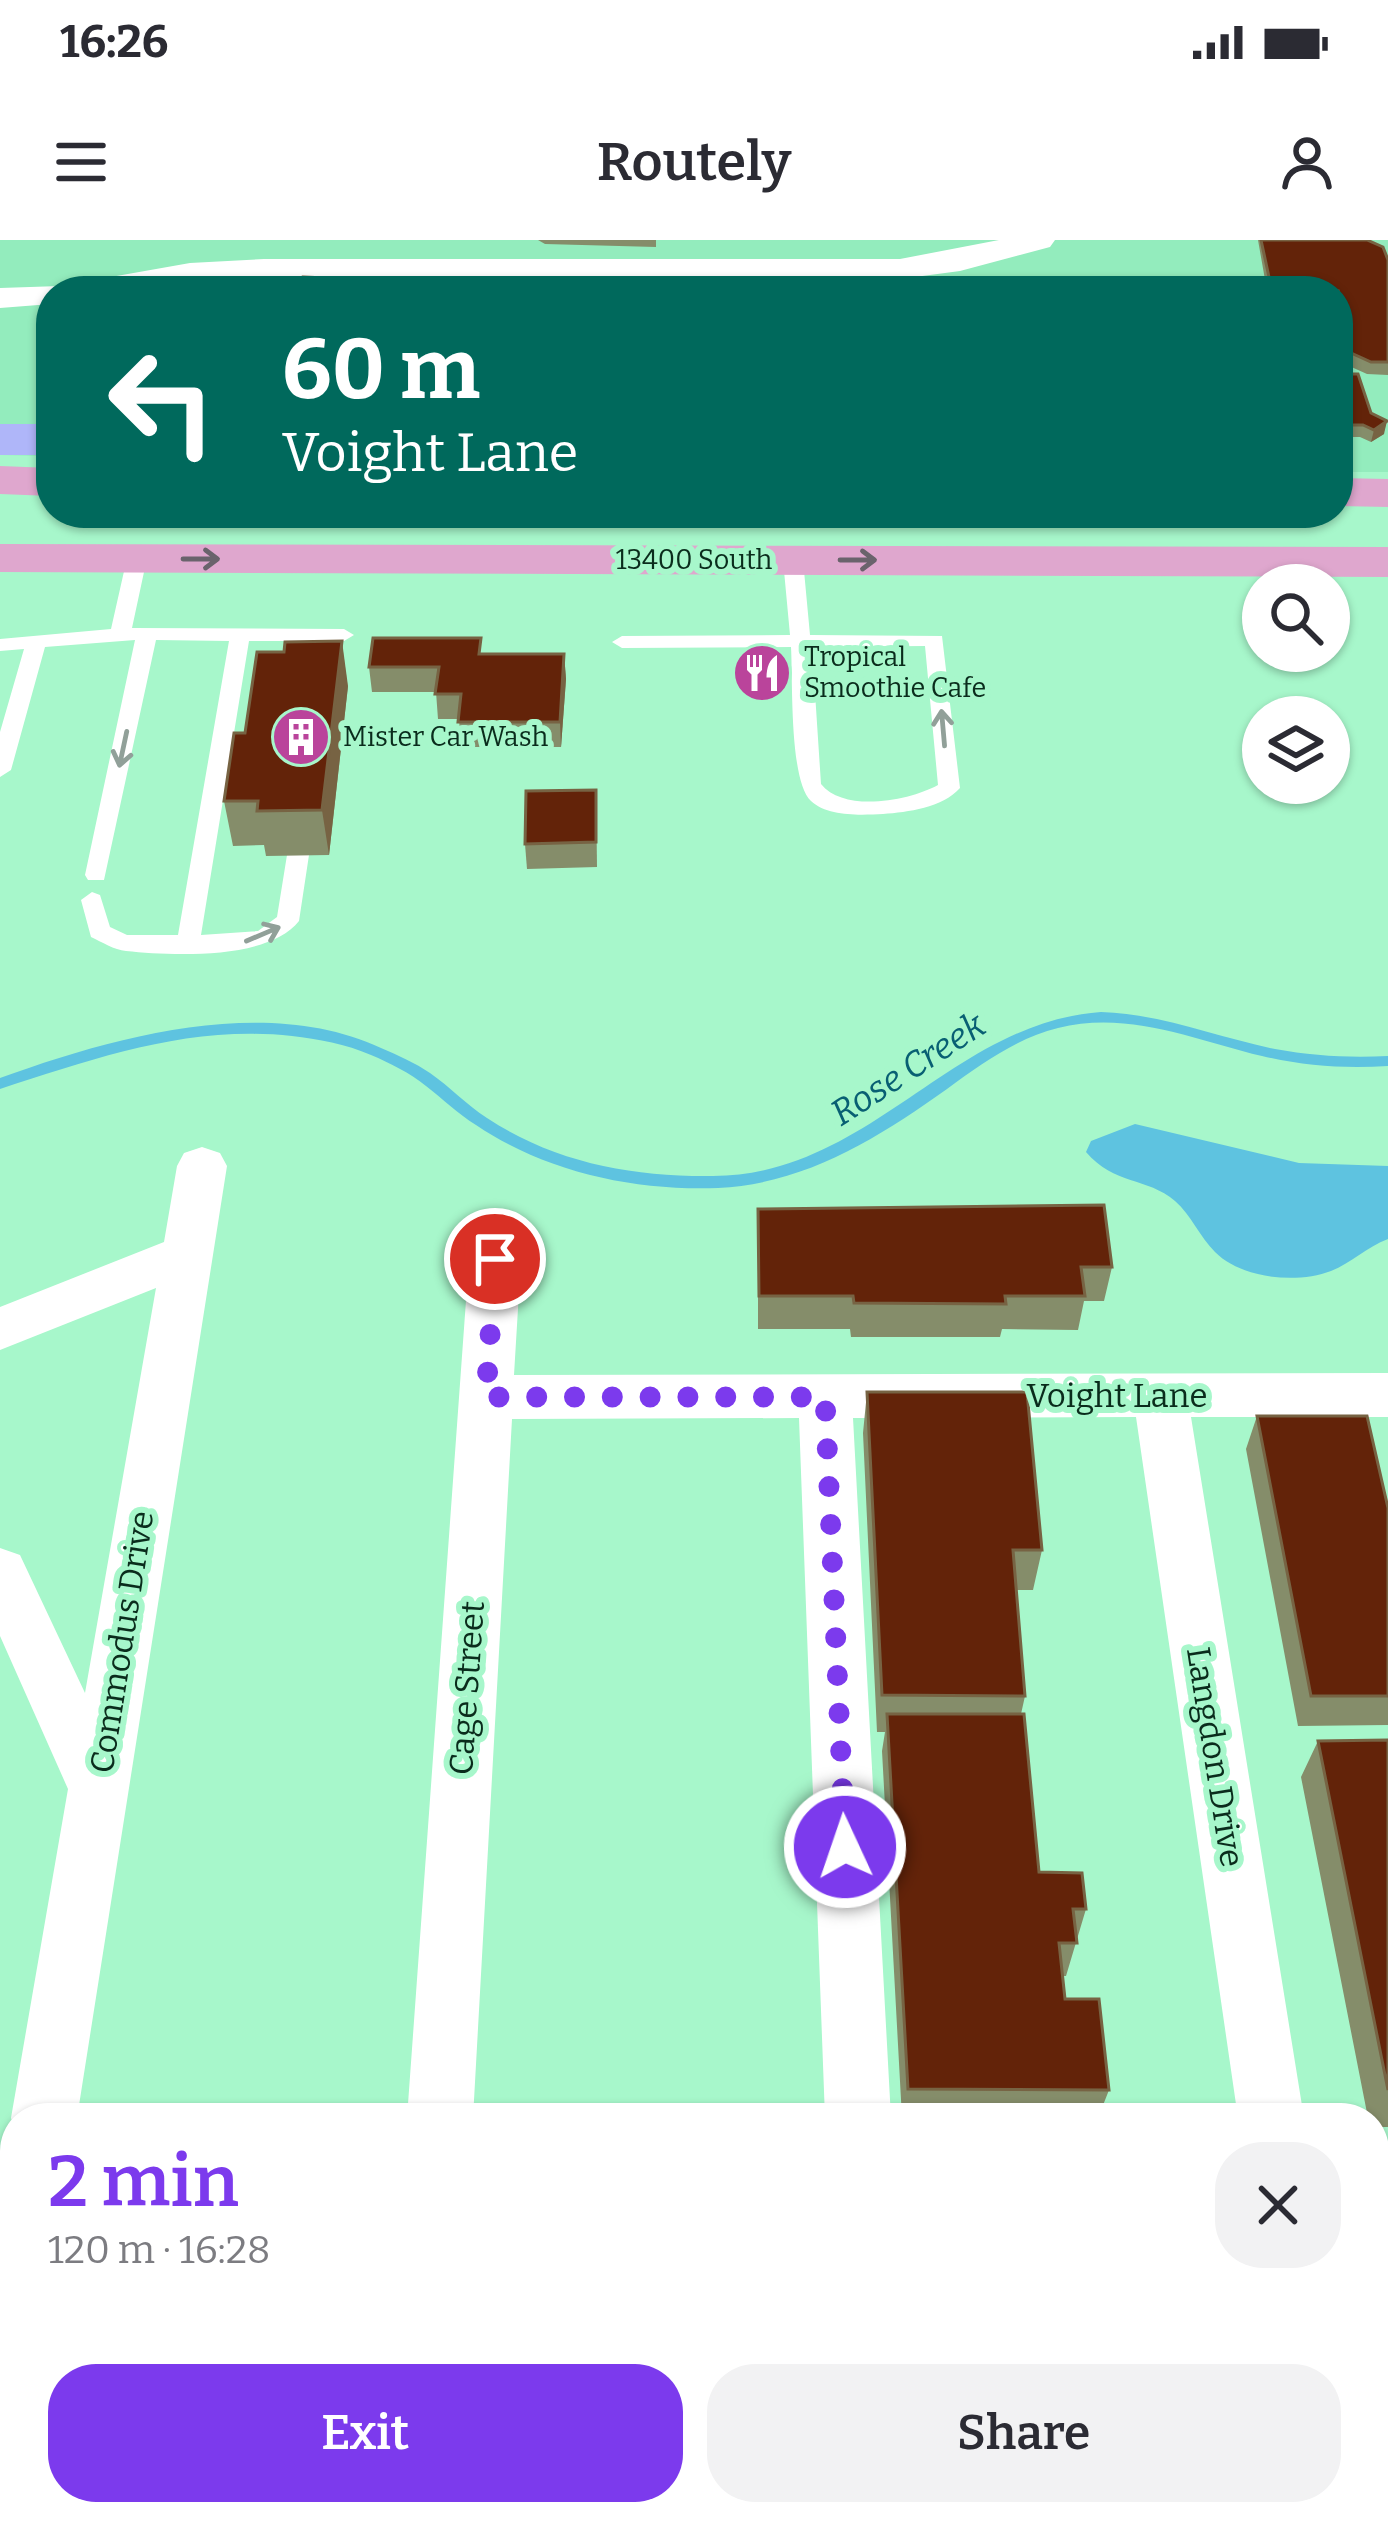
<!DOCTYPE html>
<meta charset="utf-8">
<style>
body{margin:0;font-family:Bitter,serif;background:#f2f2f3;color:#2b2b33;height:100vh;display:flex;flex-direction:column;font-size:45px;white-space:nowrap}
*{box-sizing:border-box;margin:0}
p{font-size:39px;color:#7c7c81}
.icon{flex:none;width:66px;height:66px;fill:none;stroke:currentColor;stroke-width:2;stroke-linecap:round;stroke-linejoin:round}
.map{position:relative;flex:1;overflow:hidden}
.sheet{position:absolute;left:0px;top:1863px;width:1389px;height:423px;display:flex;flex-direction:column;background:#fff;border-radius:48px 48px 0 0;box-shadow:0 3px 9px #0004}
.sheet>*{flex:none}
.banner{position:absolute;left:36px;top:36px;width:1317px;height:252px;border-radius:48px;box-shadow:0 3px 9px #0004;background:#00695c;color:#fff;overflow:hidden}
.tools{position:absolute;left:1242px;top:324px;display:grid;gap:24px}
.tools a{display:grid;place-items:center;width:108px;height:108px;border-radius:50%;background:#fff;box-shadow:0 3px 9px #0004;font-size:60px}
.pin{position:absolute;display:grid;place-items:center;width:102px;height:102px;color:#fff;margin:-51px;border:6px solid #fff;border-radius:50%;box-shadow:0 3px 12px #0007}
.me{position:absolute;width:132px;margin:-66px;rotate:357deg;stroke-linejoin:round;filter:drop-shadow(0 0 9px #0008)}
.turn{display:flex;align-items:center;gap:42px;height:252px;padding:0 48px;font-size:54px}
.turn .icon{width:156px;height:156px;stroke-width:2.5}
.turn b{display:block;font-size:84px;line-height:102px}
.round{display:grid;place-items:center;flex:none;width:126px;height:126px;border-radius:48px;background:#f2f2f3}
.overview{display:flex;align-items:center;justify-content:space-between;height:204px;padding:0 48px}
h1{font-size:72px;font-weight:600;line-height:90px;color:#7c3aed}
.button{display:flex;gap:24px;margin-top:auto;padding:24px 48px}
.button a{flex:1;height:138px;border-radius:48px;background:#7c3aed;color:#fff;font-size:48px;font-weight:600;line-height:138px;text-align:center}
.button a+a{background:#f2f2f3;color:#2b2b33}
.status{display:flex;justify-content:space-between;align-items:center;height:84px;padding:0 60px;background:#fff;direction:ltr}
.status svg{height:33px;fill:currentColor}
header{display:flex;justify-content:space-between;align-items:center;height:156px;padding:0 48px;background:#fff;font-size:54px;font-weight:600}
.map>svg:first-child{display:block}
.built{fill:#93ecbd}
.green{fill:#afb6f9}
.water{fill:#5ec3e0}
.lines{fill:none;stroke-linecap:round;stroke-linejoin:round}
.stream{fill:#5ec3e0;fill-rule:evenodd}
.service{fill:#fff;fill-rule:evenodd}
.minor{fill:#fff;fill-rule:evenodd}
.primary{fill:#dfa7ce;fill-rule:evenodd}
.wall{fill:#858d6a}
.shaded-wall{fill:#776343}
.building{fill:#632309;stroke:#776343;stroke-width:3}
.oneway{stroke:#6a636c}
.oneway2{stroke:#91a099}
.route{stroke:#7c3aed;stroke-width:21;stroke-dasharray:0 37.8}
.labels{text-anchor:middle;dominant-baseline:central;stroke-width:12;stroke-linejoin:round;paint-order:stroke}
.far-street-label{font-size:27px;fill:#0a2c1c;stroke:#a7f7cb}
.far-poi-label{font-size:27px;fill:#0a2c1c;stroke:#a7f7cb;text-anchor:start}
.street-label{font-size:33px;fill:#0a2c1c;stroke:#a7f7cb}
.water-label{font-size:36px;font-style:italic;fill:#085f73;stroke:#a7f7cb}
</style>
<div class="status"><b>16:26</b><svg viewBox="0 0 49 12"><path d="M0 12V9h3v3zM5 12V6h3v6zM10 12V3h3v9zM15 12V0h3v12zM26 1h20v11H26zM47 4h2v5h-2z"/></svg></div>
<header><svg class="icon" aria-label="menu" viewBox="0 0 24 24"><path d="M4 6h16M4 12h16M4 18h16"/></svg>Routely<svg class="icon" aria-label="person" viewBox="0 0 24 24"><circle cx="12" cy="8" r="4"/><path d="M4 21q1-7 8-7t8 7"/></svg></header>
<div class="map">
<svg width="1388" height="2285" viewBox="0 0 1388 2285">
<rect width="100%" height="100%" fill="#a7f7cb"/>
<!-- built -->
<path class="built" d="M0 0H1388V232H1338V51H51V216L0 215Z"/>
<!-- green -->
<rect class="green" x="0" y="184" width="51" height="31"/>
<!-- water -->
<path class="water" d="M1135 884 1299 923 1388 926V999C1367 1007 1351 1023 1331 1031 1297 1044 1242 1039 1215 1012 1200 997 1191 975 1175 961 1147 937 1114 945 1086 912L1091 901Z"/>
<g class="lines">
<!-- stream -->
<path class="stream" d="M1101 772C1162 774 1216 797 1275 809 1313 816 1350 818 1388 816V826C1346 829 1303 826 1262 816 1195 800 1128 770 1058 788 1017 798 981 824 947 849 878 898 805 944 718 948 633 951 546 932 476 885 458 874 443 859 426 846 410 833 390 823 371 815 346 804 318 799 292 796 187 785 97 818 0 849V838C113 797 266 754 381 808 398 815 415 823 430 833 450 847 467 865 487 878 555 923 633 937 713 936 871 935 950 783 1101 772Z"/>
<!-- service -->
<g class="service">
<path d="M137 312 147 318 132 388 344 389 354 395 344 401H249L201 695 258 691 277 677 287 615 298 608 306 610 309 615 299 681C268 720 174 716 126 711 114 710 102 702 91 697L81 660 92 652 100 655 110 687 127 695H178L229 401 156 400 104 640H88L85 635 135 400 45 407 11 530 0 537V492L24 409 0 411V399L111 389 127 318Z"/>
<path d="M793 314 803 320 810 395 942 396 960 548C942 568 908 572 883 574 861 575 828 577 811 561 789 541 793 440 791 407L622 408 612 402 622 396 790 395 783 320ZM925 406 938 545C909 561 844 573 821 544L812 407Z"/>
</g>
<!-- minor -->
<g class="minor">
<path d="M999 0H1055L1050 7 960 31 900 39H264L141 51H51V64L0 68V48L60 46 190 23 264 19H900Z"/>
<path d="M202 907 220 913 227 926 77 1878H15V1889L11 1878 68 1549 0 1396V1308L20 1315 85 1453 156 1048 0 1110V1067L164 1002 177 926 184 913Z"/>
<path d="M495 999 513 1005 521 1019 514 1135 1388 1133V1177H1191L1304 1878H1238L1136 1177 853 1178 891 1878H825L799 1178 512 1179 473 1878H407L469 1019 477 1005Z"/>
<rect x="1374" y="1983" width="14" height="70"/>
<rect x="0" y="1986" width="15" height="70"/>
<path d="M1294 2271H1368L1370 2285H1296Z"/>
</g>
<!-- primary -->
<g class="primary">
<path d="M0 226 51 228V256L0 254Z"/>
<path d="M1338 238 1388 239V267L1338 266Z"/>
<path d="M0 304 1388 307V337L0 332Z"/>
</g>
</g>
<!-- wall -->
<g class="wall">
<path d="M538 0H656V7L545 4Z"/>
<path d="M1258 0H1367L1388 20V135L1367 134 1338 121V51H1267Z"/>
<path d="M1338 134 1371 173 1384 194 1371 202 1360 197H1338Z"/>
<path d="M482 414H564L566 439 561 507H461L459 479H438L436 452H372L369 427Z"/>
<path d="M348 446 329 615 266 616 264 605 233 606 224 561 245 493Z"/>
<path d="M596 550 597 627 527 629 525 604Z"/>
<path d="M758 969 1112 1027 1104 1061H1084L1078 1090 1002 1089 1000 1097H851L850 1089H758Z"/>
<path d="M867 1152 1042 1310 1033 1350H1016L1025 1456 1021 1474 1039 1632 1086 1669 1066 1736H1063L1065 1759 1109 1850 1098 1878H902L882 1511 885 1492H877L863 1193Z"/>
<path d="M1257 1176 1388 1268V1485L1298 1486 1246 1209Z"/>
<path d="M1388 1500V1887H1374V1878H1368L1301 1537 1318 1501Z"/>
</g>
<!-- shaded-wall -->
<g class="shaded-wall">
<path d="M1387 181 1384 194 1371 202 1374 190Z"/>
<path d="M342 401 348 446 329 615 322 570Z"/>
<path d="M564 414 566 439 561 507 560 482Z"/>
<path d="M424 2271H432L431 2285H423Z"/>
</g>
<!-- building -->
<g class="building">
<path d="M1261 0H1367L1383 7 1388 20V122H1371L1338 107V51H1272Z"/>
<path d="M303 37 396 41 394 51H300Z"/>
<path d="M1338 134H1358L1371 173 1387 181 1374 190 1363 185H1338Z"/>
<path d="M373 398H481L479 414H564L560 482H458L461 454H435L439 427H369Z"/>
<path d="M342 401 322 570 257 571 258 561H224L234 493H245L257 412H284L285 402Z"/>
<path d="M596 550V602L525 604 526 551Z"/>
<path d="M1104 965 1112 1027H1081L1085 1056H1005L1006 1064 854 1063 853 1056H759L758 969Z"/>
<path d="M867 1152H1027L1042 1310H1013L1025 1456 882 1455Z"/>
<path d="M1257 1176H1367L1388 1268V1456H1311Z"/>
<path d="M887 1474H1024L1039 1632 1082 1633 1086 1669H1073L1077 1703H1059L1065 1759H1099L1109 1850 908 1849Z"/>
<path d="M1388 1500V1850L1318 1501Z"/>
<path d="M45 2271H424L423 2285H43Z"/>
</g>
<!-- one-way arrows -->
<defs><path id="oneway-shaft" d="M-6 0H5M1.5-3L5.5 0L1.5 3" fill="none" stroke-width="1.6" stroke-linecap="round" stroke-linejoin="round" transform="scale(3)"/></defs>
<g class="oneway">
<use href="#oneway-shaft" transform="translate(201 319)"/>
<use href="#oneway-shaft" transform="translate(858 320)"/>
</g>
<g class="oneway2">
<use href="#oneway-shaft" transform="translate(943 488) rotate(-95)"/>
<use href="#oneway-shaft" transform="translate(123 509) rotate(102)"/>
<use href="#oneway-shaft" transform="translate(263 694) rotate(-23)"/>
</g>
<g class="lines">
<!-- route -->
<path class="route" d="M495 1019 486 1157H825L845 1607"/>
</g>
<!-- icons -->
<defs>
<g id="restaurant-disc" transform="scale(3)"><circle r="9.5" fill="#ba449b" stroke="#a7f7cb"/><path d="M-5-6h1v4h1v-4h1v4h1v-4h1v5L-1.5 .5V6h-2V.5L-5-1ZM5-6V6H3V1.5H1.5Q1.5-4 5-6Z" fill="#fff"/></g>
<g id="building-disc" transform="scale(3)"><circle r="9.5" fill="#ba449b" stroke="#a7f7cb"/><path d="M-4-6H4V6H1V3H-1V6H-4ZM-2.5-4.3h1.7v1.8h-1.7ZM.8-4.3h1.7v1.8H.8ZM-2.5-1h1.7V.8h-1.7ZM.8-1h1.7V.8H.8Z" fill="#fff"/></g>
</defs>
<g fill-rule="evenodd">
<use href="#restaurant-disc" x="762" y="433"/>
<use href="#building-disc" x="301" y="497"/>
</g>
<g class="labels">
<!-- far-street labels -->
<g class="far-street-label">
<text x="694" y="320">13400 South</text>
</g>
<!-- far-poi labels -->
<g class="far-poi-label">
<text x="804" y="417">Tropical<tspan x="804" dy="31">Smoothie Cafe</tspan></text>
<text x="343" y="497">Mister Car Wash</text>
</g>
<!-- street labels -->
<g class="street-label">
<text x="1117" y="1156">Voight Lane</text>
<text transform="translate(122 1402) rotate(-81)">Commodus Drive</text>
<text transform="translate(467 1448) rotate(-86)">Cage Street</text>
<text transform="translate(1215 1517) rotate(81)">Langdon Drive</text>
</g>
<!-- water labels -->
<g class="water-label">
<text transform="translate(908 829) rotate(-33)">Rose Creek</text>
</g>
</g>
</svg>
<div class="tools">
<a><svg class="icon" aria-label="search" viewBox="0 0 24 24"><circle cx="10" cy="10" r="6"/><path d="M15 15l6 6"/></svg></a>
<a><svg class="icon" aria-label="layers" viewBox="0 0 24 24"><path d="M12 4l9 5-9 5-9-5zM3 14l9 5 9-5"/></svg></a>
</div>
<div class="pin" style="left:495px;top:1019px;background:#d93025"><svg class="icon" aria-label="arrive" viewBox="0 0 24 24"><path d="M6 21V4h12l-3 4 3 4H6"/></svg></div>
<svg class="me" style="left:845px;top:1607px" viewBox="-20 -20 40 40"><circle r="17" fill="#7c3aed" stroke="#fff" stroke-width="3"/><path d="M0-11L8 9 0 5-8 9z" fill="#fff"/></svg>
<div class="banner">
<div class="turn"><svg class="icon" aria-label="left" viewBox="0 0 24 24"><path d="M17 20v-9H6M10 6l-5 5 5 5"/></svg><div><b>60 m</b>Voight Lane</div></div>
</div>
<section class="sheet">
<div class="overview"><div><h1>2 min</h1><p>120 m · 16:28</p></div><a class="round"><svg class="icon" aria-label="close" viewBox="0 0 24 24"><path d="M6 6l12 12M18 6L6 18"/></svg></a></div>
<div class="button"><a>Exit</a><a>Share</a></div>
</section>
</div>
